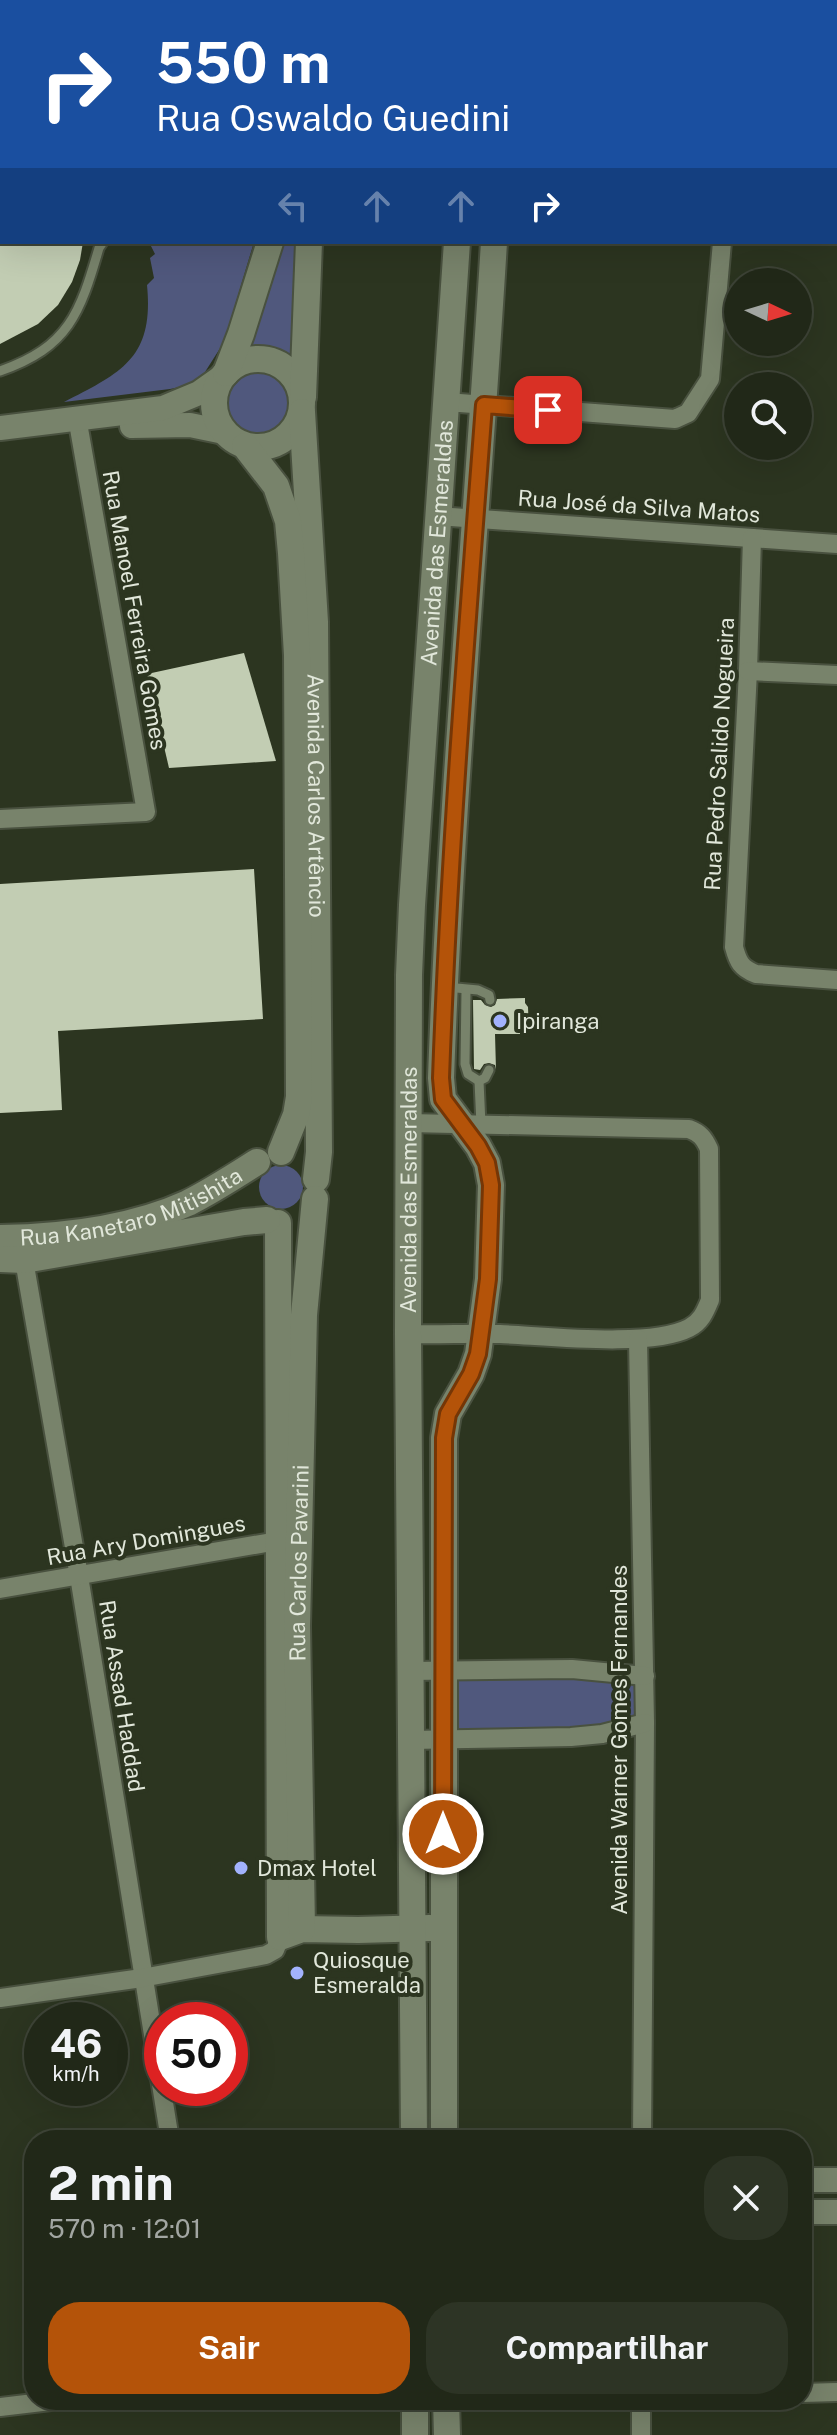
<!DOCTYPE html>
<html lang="pt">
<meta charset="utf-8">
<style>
body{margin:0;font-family:"Public Sans",sans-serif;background:#2d3425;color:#f1f3f6;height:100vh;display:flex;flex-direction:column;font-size:30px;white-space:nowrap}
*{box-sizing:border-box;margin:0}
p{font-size:26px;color:#a2a6a2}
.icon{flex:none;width:44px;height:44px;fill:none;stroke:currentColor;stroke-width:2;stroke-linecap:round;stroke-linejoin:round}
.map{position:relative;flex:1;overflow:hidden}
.drawer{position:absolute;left:24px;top:2130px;width:788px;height:280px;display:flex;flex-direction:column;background:#212818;border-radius:32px;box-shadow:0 8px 32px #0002,0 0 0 2px #3e4437}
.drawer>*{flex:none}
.hud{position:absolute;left:0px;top:0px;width:838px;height:244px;box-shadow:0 8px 32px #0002,0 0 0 2px #3e4437;background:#1a4fa0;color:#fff;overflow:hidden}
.needle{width:52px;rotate:94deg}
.tools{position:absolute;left:724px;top:268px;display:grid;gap:16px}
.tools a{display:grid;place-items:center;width:88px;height:88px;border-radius:50%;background:#212818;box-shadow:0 8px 32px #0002,0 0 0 2px #3e4437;font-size:40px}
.speed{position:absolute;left:24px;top:2002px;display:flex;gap:16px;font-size:40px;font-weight:700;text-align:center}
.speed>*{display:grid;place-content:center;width:104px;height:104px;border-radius:50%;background:#212818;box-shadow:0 8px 32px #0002,0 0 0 2px #3e4437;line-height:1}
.speed small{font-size:20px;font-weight:400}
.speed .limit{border:12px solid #d22;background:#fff;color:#111}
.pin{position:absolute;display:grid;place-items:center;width:68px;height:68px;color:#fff;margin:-34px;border-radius:16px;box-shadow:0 4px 12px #0006}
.me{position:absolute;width:88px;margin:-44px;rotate:0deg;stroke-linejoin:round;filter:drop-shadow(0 0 6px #0008)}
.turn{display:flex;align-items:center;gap:28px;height:168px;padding:0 24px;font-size:36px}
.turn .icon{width:104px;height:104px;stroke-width:2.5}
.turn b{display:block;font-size:56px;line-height:68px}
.lanes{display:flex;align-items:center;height:76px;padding:0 24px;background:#0003;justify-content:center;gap:40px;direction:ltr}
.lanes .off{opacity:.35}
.round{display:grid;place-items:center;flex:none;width:84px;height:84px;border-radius:32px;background:#2d3425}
.headline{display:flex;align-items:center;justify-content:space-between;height:136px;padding:0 24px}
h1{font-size:48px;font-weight:700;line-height:60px}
.action{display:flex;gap:16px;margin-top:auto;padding:16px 24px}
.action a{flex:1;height:92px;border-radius:32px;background:#b45309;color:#fff;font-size:32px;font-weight:700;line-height:92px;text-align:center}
.action a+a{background:#2d3425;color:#f1f3f6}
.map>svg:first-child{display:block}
.green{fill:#50587d}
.building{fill:#c2cdb3}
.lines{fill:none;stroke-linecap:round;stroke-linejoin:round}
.service-casing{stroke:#49513f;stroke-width:13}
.minor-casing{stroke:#49513f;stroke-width:22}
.tertiary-casing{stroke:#49513f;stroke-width:28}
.secondary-casing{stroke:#49513f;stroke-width:30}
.service{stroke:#78836b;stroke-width:9}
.minor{stroke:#78836b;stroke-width:18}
.tertiary{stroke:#78836b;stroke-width:24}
.secondary{stroke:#78836b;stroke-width:26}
.route-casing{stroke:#753606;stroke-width:20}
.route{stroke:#b45309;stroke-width:14}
.poi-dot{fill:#a2b2fd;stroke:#2c3520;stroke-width:3}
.labels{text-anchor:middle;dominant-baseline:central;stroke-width:8;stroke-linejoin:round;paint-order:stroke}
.street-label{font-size:22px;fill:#e1e7da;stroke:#2c3520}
.poi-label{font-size:22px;fill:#e1e7da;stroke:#2c3520;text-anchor:start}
</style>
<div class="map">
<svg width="837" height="2435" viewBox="0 0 837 2435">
<rect width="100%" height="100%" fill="#2c3520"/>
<!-- green -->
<g class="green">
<path d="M149 242H254L224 342 205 372 194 381 185 386 170 389 64 402C123 372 154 357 147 285L154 278 150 258 155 254Z"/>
<path d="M281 242H299L294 365C279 353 267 350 247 349Z"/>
<circle cx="258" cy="404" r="31"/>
<circle cx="281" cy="1187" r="22"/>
<path d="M444 1670 645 1676V1723L443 1741Z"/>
</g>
<!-- building -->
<g class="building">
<path d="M0 242H83L80 260 72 282 58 305 38 324 0 344Z"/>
<path d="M244 653 276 761 169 768 147 674Z"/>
<path d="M254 869 263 1019 58 1031 62 1110 0 1113V884Z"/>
<path d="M525 998V1003L528 1007 529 1034H495L496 1070 495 1065 489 1063 484 1064 480 1070 474 1069 473 1000H481L485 1005 491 1007 495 1005 497 999Z"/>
</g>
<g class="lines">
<!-- service casing -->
<g class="service-casing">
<g id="service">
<path d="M0 371C69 347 80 313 99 248L103 242"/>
<path d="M446 987 478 990 489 995 490 1000"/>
<path d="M466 990 465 1064 468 1074 479 1081"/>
<path d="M481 1125 479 1081 485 1078 489 1070"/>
</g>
</g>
<!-- minor casing -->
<g class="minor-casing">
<g id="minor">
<path d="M744 2V0"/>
<path d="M836 123H837"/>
<path d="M446 402 675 419 688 413 710 379 722 242"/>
<path d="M437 516 837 544"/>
<path d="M752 538 748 671 734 947C738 962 741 968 756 974L837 980"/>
<path d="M748 671 837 675"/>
<path d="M0 819 146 812 77 417"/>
<path d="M24 1260 79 1576 170 2140"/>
<path d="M408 1334C439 1335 470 1333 500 1334 547 1336 650 1348 689 1328 701 1322 705 1312 710 1300L709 1149C704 1138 700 1133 689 1129L409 1123"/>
<path d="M638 1339 645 1723 642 2140"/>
<path d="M0 1589 289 1539"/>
<path d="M410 1671 572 1669 645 1676"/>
<path d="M410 1740 571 1737 602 1734 645 1723"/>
<path d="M0 1998 142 1978 266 1955 275 1950 280 1937"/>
<path d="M802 2393 837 2392"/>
<path d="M641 2400V2435"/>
<path d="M0 2407 59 2400"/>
</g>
</g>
<!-- tertiary casing -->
<g class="tertiary-casing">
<g id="tertiary">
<path d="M165 0 175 2"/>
<path d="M0 38H2"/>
<path d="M132 426 190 425 224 432"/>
<path d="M0 428 163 408 199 393 223 376"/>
<path d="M802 2180H837"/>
<path d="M802 2212H837"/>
</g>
</g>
<!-- secondary casing -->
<g class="secondary-casing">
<g id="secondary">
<path d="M288 2 291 0"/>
<path d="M349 2 350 0"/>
<path d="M473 2V0"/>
<path d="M508 2V0"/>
<circle cx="258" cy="403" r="44"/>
<path d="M226 373 241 334 270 242"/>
<path d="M303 397 309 242"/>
<path id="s1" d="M302 412 315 622 319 1152 316 1179"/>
<path d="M245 446 276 486 288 521 291 553 297 655 299 1097 296 1115 281 1152"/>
<path d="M278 1223 280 1937 302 1929 358 1930 430 1928"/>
<path id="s2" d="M0 1238C62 1237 131 1229 188 1203 212 1191 235 1176 257 1162"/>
<path d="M0 1259 24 1260 244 1222 267 1220"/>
<path id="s3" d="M302 1929 297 1626 304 1315 315 1199"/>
<path id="s4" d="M414 2140 408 1334 409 975 412 905 457 242"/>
<path d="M444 2140V1438L448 1414 471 1374 478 1354 488 1279 491 1185 487 1163 478 1146 443 1099 441 1078C451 799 477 521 494 242"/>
<path d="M415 2400V2435"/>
<path d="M446 2400 447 2435"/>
</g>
</g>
<!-- service -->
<use href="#service" class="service"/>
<!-- minor -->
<use href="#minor" class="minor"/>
<!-- tertiary -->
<use href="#tertiary" class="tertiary"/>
<!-- secondary -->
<use href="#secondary" class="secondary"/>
</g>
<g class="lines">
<!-- route casing -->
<g class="route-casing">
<path id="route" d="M443 1834 444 1438 448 1414 471 1374 478 1354 488 1279 491 1185 487 1163 478 1146 443 1099 441 1078C449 853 467 629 484 405L548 410"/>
</g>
<!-- route -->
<use href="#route" class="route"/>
</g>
<!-- markers -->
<g class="poi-dot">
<circle cx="500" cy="1021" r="8"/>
<circle cx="241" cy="1868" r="8"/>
<circle cx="297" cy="1973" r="8"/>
</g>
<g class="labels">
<!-- street labels -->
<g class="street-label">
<text transform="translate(639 506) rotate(4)">Rua José da Silva Matos</text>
<text stroke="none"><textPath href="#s4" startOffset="1598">Avenida das Esmeraldas</textPath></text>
<text transform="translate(135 610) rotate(80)">Rua Manoel Ferreira Gomes</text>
<text transform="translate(719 754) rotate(-87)">Rua Pedro Salido Nogueira</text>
<text stroke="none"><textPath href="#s1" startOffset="384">Avenida Carlos Artêncio</textPath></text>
<text stroke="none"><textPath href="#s4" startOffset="950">Avenida das Esmeraldas</textPath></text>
<text stroke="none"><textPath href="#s2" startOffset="136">Rua Kanetaro Mitishita</textPath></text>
<text transform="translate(146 1540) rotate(-10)">Rua Ary Domingues</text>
<text stroke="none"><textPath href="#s3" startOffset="366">Rua Carlos Pavarini</textPath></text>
<text transform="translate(122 1696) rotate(81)">Rua Assad Haddad</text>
<text transform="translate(619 1740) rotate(-90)">Avenida Warner Gomes Fernandes</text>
</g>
<!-- poi labels -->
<g class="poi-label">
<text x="516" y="1021">Ipiranga</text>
<text x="257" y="1868">Dmax Hotel</text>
<text x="313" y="1960">Quiosque<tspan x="313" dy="25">Esmeralda</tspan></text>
</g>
</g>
</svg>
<div class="tools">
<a><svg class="needle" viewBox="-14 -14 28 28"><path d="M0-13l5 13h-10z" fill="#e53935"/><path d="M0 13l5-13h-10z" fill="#a2a6a2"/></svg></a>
<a><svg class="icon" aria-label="search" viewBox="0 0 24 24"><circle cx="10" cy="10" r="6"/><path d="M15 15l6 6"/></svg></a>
</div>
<div class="speed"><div>46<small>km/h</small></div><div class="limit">50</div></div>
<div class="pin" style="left:548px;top:410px;background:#d93025"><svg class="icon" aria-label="arrive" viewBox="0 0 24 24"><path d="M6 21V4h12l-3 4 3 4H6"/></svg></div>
<svg class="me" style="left:443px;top:1834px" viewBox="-20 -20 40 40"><circle r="17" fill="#b45309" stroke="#fff" stroke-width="3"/><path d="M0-11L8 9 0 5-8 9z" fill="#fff"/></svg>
<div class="hud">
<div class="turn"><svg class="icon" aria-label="right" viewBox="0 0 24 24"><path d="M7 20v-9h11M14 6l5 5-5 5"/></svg><div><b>550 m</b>Rua Oswaldo Guedini</div></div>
<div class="lanes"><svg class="icon off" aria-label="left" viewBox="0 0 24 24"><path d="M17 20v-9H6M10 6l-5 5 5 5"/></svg><svg class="icon off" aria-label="ahead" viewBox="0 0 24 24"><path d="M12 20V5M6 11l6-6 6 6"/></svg><svg class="icon off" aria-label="ahead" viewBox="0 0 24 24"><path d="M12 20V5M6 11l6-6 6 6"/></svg><svg class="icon" aria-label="right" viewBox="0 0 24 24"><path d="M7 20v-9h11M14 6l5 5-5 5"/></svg></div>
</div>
<section class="drawer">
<div class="headline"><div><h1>2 min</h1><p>570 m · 12:01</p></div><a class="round"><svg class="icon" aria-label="close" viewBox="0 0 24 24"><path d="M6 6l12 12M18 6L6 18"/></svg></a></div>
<div class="action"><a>Sair</a><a>Compartilhar</a></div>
</section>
</div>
